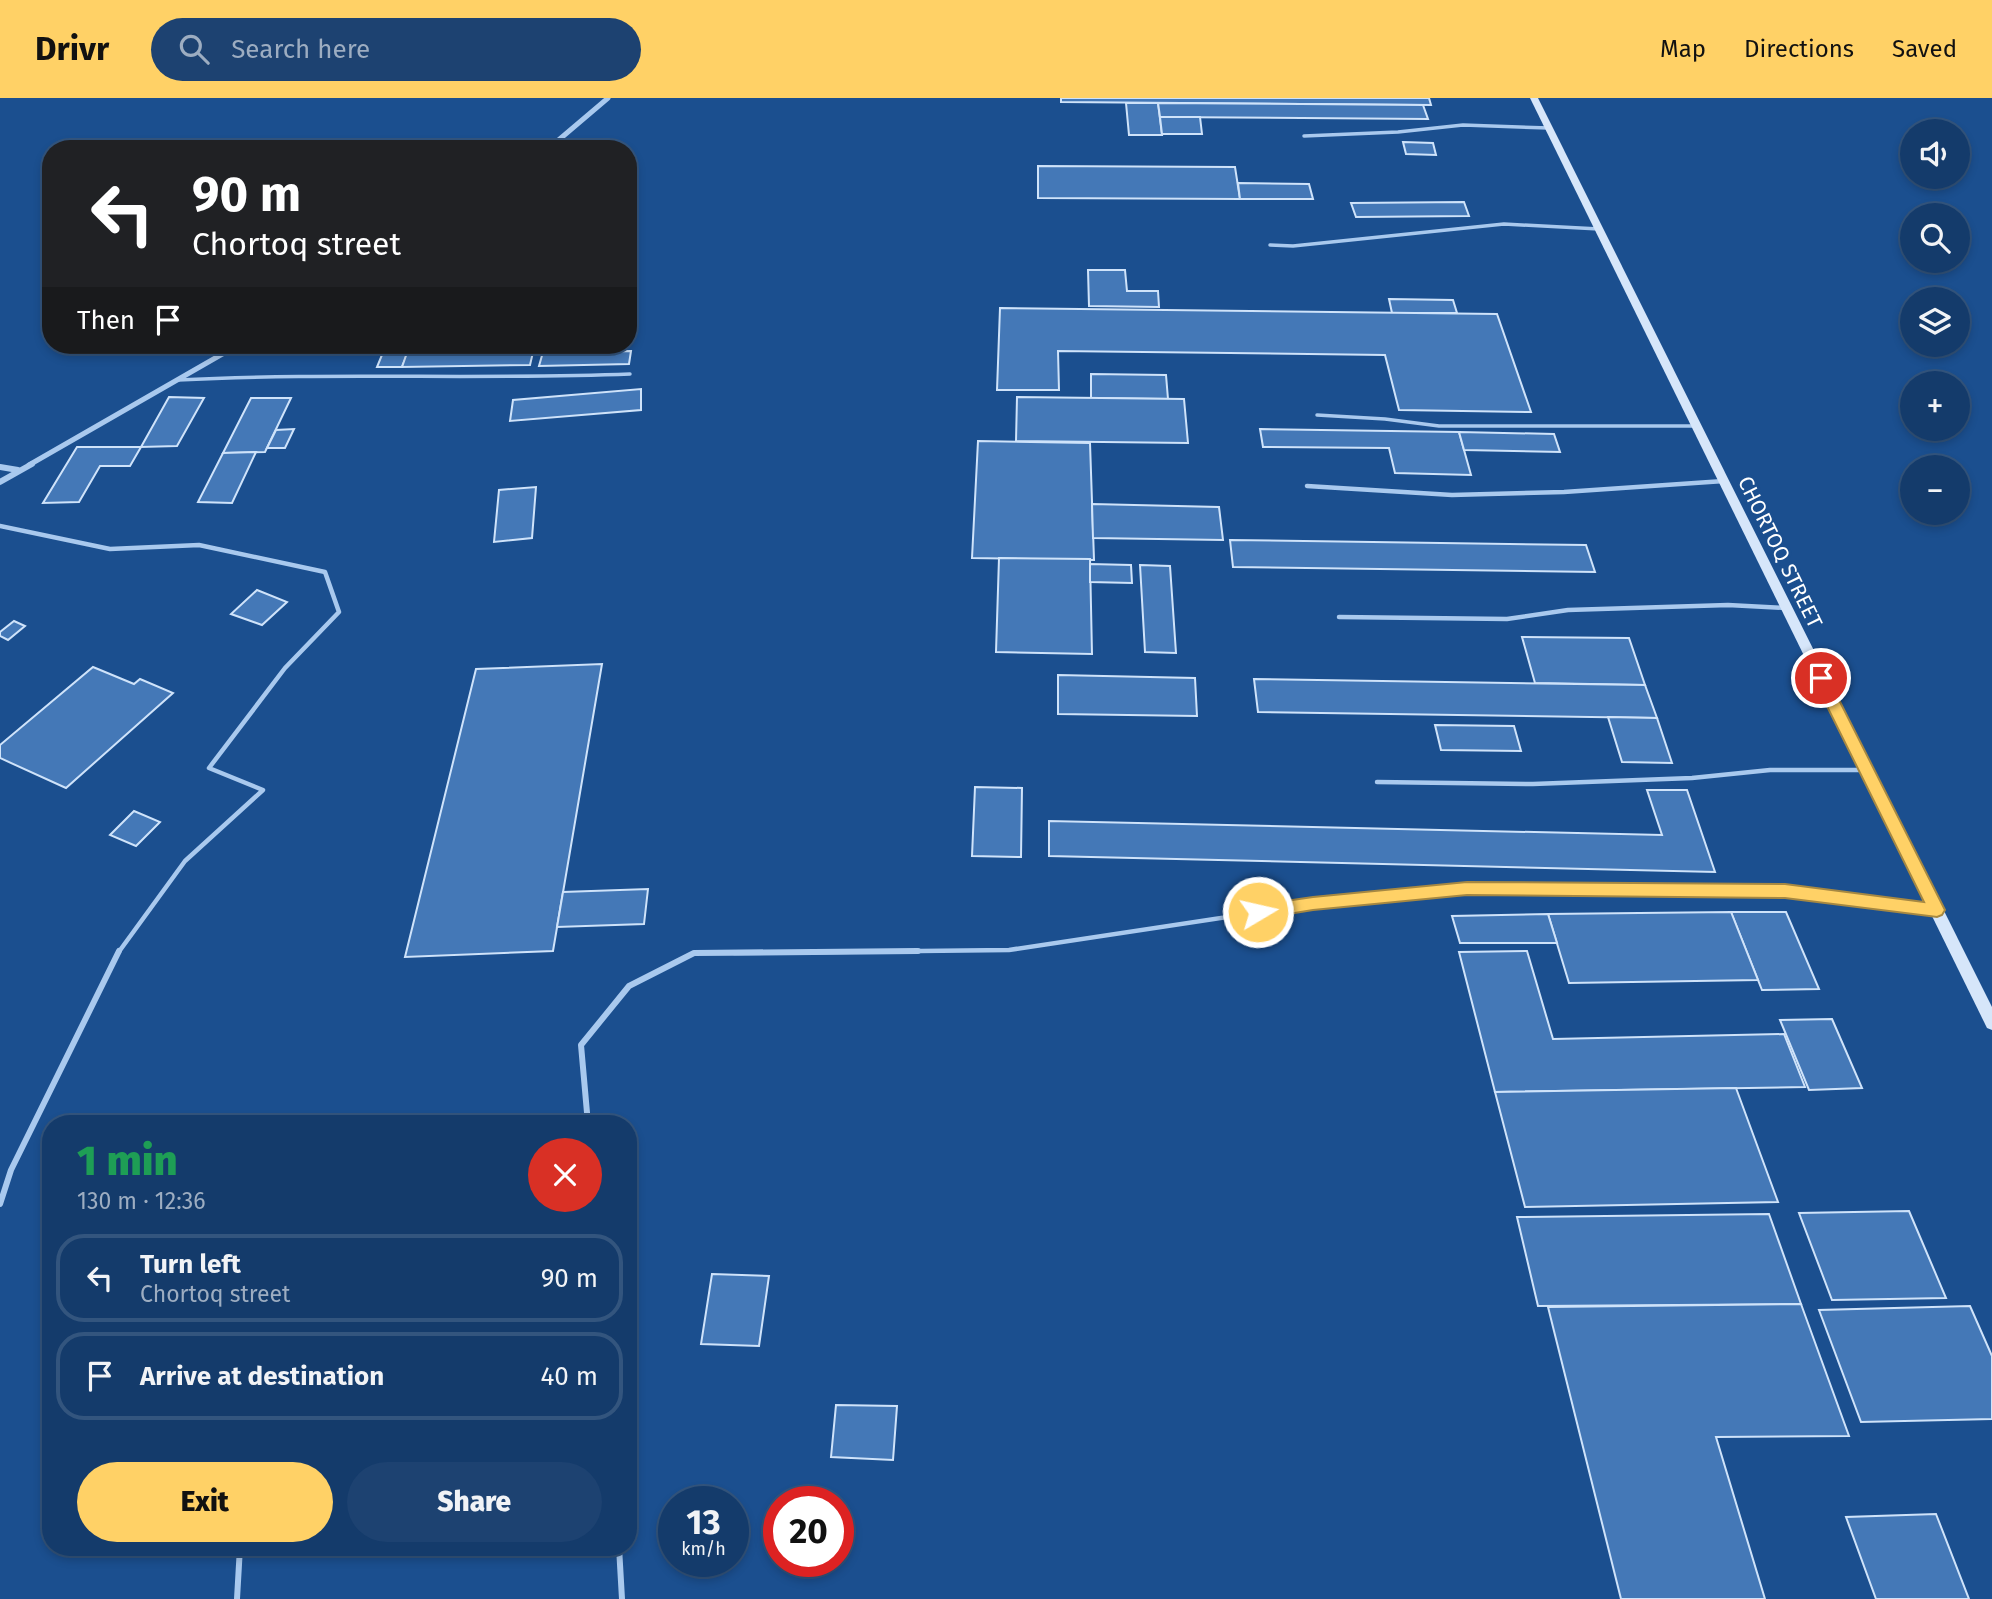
<!DOCTYPE html>
<meta charset="utf-8">
<style>
body{margin:0;font-family:"Fira Sans",sans-serif;background:#1d4271;color:#f1f3f6;height:100vh;display:flex;flex-direction:column;font-size:26px;white-space:nowrap}
*{box-sizing:border-box;margin:0}
p{font-size:23px;color:#9dadc1}
.icon{flex:none;width:38px;height:38px;fill:none;stroke:currentColor;stroke-width:2;stroke-linecap:round;stroke-linejoin:round}
.map{position:relative;flex:1;overflow:hidden}
.sheet{position:absolute;left:42px;top:1017px;width:595px;height:441px;display:flex;flex-direction:column;background:#143b6b;border-radius:28px;box-shadow:0 4px 10px #0003,0 0 0 2px #33557e}
.sheet>*{flex:none}
.guide{position:absolute;left:42px;top:42px;width:595px;height:214px;border-radius:28px;box-shadow:0 4px 10px #0003,0 0 0 2px #33557e;background:#202124;color:#fff;overflow:hidden}
.fabs{position:absolute;left:1900px;top:21px;display:grid;gap:14px}
.fabs a{display:grid;place-items:center;width:70px;height:70px;border-radius:50%;background:#143b6b;box-shadow:0 4px 10px #0003,0 0 0 2px #33557e;font-size:35px}
.speed{position:absolute;left:658px;top:1388px;display:flex;gap:14px;font-size:35px;font-weight:700;text-align:center}
.speed>*{display:grid;place-content:center;width:91px;height:91px;border-radius:50%;background:#143b6b;box-shadow:0 4px 10px #0003,0 0 0 2px #33557e;line-height:1}
.speed small{font-size:18px;font-weight:400}
.speed .limit{border:10px solid #d22;background:#fff;color:#111}
.pin{position:absolute;display:grid;place-items:center;width:60px;height:60px;color:#fff;margin:-30px;border:4px solid #fff;border-radius:50%;box-shadow:0 2px 7px #0007}
.me{position:absolute;width:77px;margin:-38px;rotate:81deg;stroke-linejoin:round;filter:drop-shadow(0 0 5px #0008)}
.turn{display:flex;align-items:center;gap:24px;height:147px;padding:0 35px;font-size:32px}
.turn .icon{width:91px;height:91px;stroke-width:2.5}
.turn b{display:block;font-size:49px;line-height:60px}
.then{display:flex;align-items:center;height:66px;padding:0 35px;background:#0003;gap:14px;font-size:26px}
.round{display:grid;place-items:center;flex:none;width:74px;height:74px;border-radius:37px;background:#1d4271}
.headline{display:flex;align-items:center;justify-content:space-between;height:119px;padding:0 35px}
h1{font-size:42px;font-weight:800;line-height:52px;color:#1e9e55}
.action{display:flex;gap:14px;margin-top:auto;padding:14px 35px}
.action a{flex:1;height:80px;border-radius:42px;background:#ffd166;color:#111;font-size:28px;font-weight:800;line-height:80px;text-align:center}
.action a+a{background:#1d4271;color:#f1f3f6}
ul{padding:0;list-style:none}
li{display:flex;align-items:center;gap:21px;height:88px;margin:0 14px 10px;padding:0 21px;border:4px solid #33557e;border-radius:28px}
li div{flex:1}
li b{display:block;font-size:26px}
li em{font-style:normal}
header{display:flex;align-items:center;gap:42px;box-sizing:border-box;height:98px;padding:0 35px;background:#ffd166;color:#111}
header strong{font-size:33px}
nav{display:flex;gap:38px;margin-inline-start:auto;font-size:24px}
.search{width:490px;height:63px;background:#1d4271;display:flex;align-items:center;gap:18px;box-sizing:border-box;padding:0 24px;border-radius:38px;color:#9dadc1;font-size:26px}
.map>svg:first-child{display:block}
.building{fill:#4478b7;stroke:#cfe3fa;stroke-width:2}
.lines{fill:none;stroke-linecap:round;stroke-linejoin:round}
.service-far2{stroke:#a9c9ee;stroke-width:3.5}
.service-far1{stroke:#a9c9ee;stroke-width:4.5}
.service{stroke:#a9c9ee;stroke-width:6}
.minor-far1{stroke:#a9c9ee;stroke-width:5}
.minor{stroke:#a9c9ee;stroke-width:6}
.secondary{fill:#d6e6fa;fill-rule:evenodd}
.route{fill:#ffd166;stroke:#a68842;stroke-width:2}
.labels{text-anchor:middle;dominant-baseline:central;stroke-width:6;stroke-linejoin:round;paint-order:stroke}
.street-label{font-size:21px;fill:#fff;stroke:#1b4f8f}
</style>
<header>
<strong>Drivr</strong>
<div class="search"><svg class="icon" aria-label="search" viewBox="0 0 24 24"><circle cx="10" cy="10" r="6"/><path d="M15 15l6 6"/></svg>Search here</div>
<nav><a>Map</a><a>Directions</a><a>Saved</a></nav>
</header>
<div class="map">
<svg width="1992" height="1501" viewBox="0 0 1992 1501">
<rect width="100%" height="100%" fill="#1b4f8f"/>
<!-- building -->
<g class="building">
<path d="M1061 0H1429L1431 7 1061 4Z"/>
<path d="M1126 5H1158L1162 37H1129Z"/>
<path d="M1158 5 1423 7 1428 21 1160 19Z"/>
<path d="M1160 19H1200L1202 36H1162Z"/>
<path d="M1403 44 1433 45 1436 57 1406 56Z"/>
<path d="M1038 68 1235 69 1240 101 1038 100Z"/>
<path d="M1238 85 1309 86 1313 101H1240Z"/>
<path d="M1464 104 1469 118 1356 119 1351 105Z"/>
<path d="M1088 172H1125L1127 193H1158L1159 209 1089 208Z"/>
<path d="M1389 201 1453 202 1457 215H1392Z"/>
<path d="M1000 210 1497 216 1531 314 1399 312 1385 257 1058 253 1059 292H997Z"/>
<path d="M386 247H411L402 269H377Z"/>
<path d="M534 250 530 267 402 269 408 252Z"/>
<path d="M631 253 629 266 539 268 543 254Z"/>
<path d="M1091 276 1166 277 1168 301 1091 300Z"/>
<path d="M641 291V312L510 323 513 302Z"/>
<path d="M169 299 204 300 177 348 141 349Z"/>
<path d="M1017 299 1184 301 1188 345 1016 343Z"/>
<path d="M251 300H291L265 354 223 355Z"/>
<path d="M294 331 285 350H267L276 332Z"/>
<path d="M1260 331 1459 334 1471 377 1395 375 1389 350 1263 349Z"/>
<path d="M1459 334 1554 336 1560 354 1464 352Z"/>
<path d="M978 343 1090 345 1094 462 972 460Z"/>
<path d="M77 349H141L130 368H100L79 404 43 405Z"/>
<path d="M256 354 232 405 198 404 223 355Z"/>
<path d="M536 389 532 440 494 444 499 392Z"/>
<path d="M1092 406 1219 409 1223 442 1093 440Z"/>
<path d="M1230 442 1586 447 1595 474 1233 469Z"/>
<path d="M999 460 1090 461 1092 556 996 554Z"/>
<path d="M1090 466 1131 467 1132 485 1090 484Z"/>
<path d="M1140 467 1170 468 1176 555 1145 554Z"/>
<path d="M257 492 287 504 262 527 231 516Z"/>
<path d="M14 523 25 528 8 542 0 538V534Z"/>
<path d="M1522 539 1629 540 1645 587 1535 585Z"/>
<path d="M602 566 553 853 405 859 476 571Z"/>
<path d="M93 569 134 586 140 581 173 595 66 690 0 660V647Z"/>
<path d="M1058 577 1195 580 1197 618 1058 616Z"/>
<path d="M1254 581 1645 587 1657 620 1258 614Z"/>
<path d="M1608 619 1657 620 1672 665 1622 664Z"/>
<path d="M1435 627 1514 628 1521 653 1441 652Z"/>
<path d="M975 689 1022 690 1021 759 972 758Z"/>
<path d="M1647 692H1687L1715 774 1049 758V723L1662 737Z"/>
<path d="M134 713 160 724 136 748 110 737Z"/>
<path d="M648 791 644 826 557 829 563 794Z"/>
<path d="M1731 814H1786L1819 891 1762 892Z"/>
<path d="M1731 814 1758 882 1569 885 1548 816Z"/>
<path d="M1548 816 1557 845H1460L1452 818Z"/>
<path d="M1527 853 1553 941 1784 936 1805 989 1495 994 1459 854Z"/>
<path d="M1832 921 1862 990 1809 992 1780 922Z"/>
<path d="M1736 990 1778 1104 1525 1109 1495 994Z"/>
<path d="M1909 1113 1946 1200 1832 1202 1799 1115Z"/>
<path d="M1769 1116 1801 1206 1538 1208 1517 1119Z"/>
<path d="M712 1176 769 1178 759 1248 701 1246Z"/>
<path d="M1801 1206 1849 1338 1716 1339 1765 1501H1621L1548 1209Z"/>
<path d="M1970 1208 1992 1258V1321L1861 1324 1819 1212Z"/>
<path d="M836 1307 897 1308 893 1362 831 1359Z"/>
<path d="M1936 1416 1969 1501H1876L1846 1419Z"/>
</g>
<g class="lines">
<!-- service-far2 -->
<g class="service-far2">
<path d="M1304 38 1398 34 1463 27 1549 30"/>
<path d="M1270 147 1293 148 1504 126 1599 131"/>
<path d="M178 282C329 274 479 282 630 276"/>
<path d="M1317 317 1385 321 1439 328H1696"/>
</g>
<!-- service-far1 -->
<g class="service-far1">
<path d="M1307 388 1452 397 1564 394 1724 383"/>
<path d="M0 428 110 451 199 447 325 474 339 514 285 570 209 670 263 692 185 763 118 855"/>
<path d="M1339 519 1507 521 1568 512 1728 507 1786 510"/>
<path d="M1377 684 1533 686 1692 680 1770 672H1867"/>
<path d="M734 855 1009 852 1313 806 1467 791 1785 793 1933 812"/>
</g>
<!-- service -->
<g class="service">
<path d="M588 1026 581 947 629 888 694 855 918 853"/>
<path d="M0 1106 11 1072 119 853"/>
<path d="M619 1449 622 1501"/>
<path d="M237 1501 240 1449"/>
</g>
<!-- minor-far1 -->
<g class="minor-far1">
<path d="M548 51 608 0"/>
<path d="M29 367 238 247"/>
</g>
<!-- minor -->
<g class="minor">
<path d="M0 369 18 372"/>
<path d="M0 384 32 366"/>
</g>
<!-- secondary -->
<path class="secondary" d="M1530 0H1538L1992 909V932L1987 930Z"/>
</g>
<!-- route -->
<path class="route" d="M1821 574 1828 580 1945 812 1942 817 1937 819 1785 800 1467 797 1313 812 1258 821 1252 819 1250 814 1252 809 1258 807 1313 799 1467 784 1785 786 1924 804 1813 580Z"/>
<g class="labels">
<!-- street labels -->
<g class="street-label">
<text transform="translate(1780 454) rotate(64)">CHORTOQ STREET</text>
</g>
</g>
</svg>
<div class="fabs">
<a><svg class="icon" aria-label="sound" viewBox="0 0 24 24"><path d="M4 9h4l5-4v14l-5-4H4zM17 9q2 3 0 6"/></svg></a>
<a><svg class="icon" aria-label="search" viewBox="0 0 24 24"><circle cx="10" cy="10" r="6"/><path d="M15 15l6 6"/></svg></a>
<a><svg class="icon" aria-label="layers" viewBox="0 0 24 24"><path d="M12 4l9 5-9 5-9-5zM3 14l9 5 9-5"/></svg></a>
<a>+</a>
<a>−</a>
</div>
<div class="speed"><div>13<small>km/h</small></div><div class="limit">20</div></div>
<div class="pin" style="left:1821px;top:580px;background:#d93025"><svg class="icon" aria-label="arrive" viewBox="0 0 24 24"><path d="M6 21V4h12l-3 4 3 4H6"/></svg></div>
<svg class="me" style="left:1258px;top:814px" viewBox="-20 -20 40 40"><circle r="17" fill="#ffd166" stroke="#fff" stroke-width="3"/><path d="M0-11L8 9 0 5-8 9z" fill="#fff"/></svg>
<div class="guide">
<div class="turn"><svg class="icon" aria-label="left" viewBox="0 0 24 24"><path d="M17 20v-9H6M10 6l-5 5 5 5"/></svg><div><b>90 m</b>Chortoq street</div></div>
<div class="then">Then<svg class="icon" aria-label="arrive" viewBox="0 0 24 24"><path d="M6 21V4h12l-3 4 3 4H6"/></svg></div>
</div>
<section class="sheet">
<div class="headline"><div><h1>1 min</h1><p>130 m · 12:36</p></div><a class="round" style="background:#d93025;color:#fff"><svg class="icon" aria-label="close" viewBox="0 0 24 24"><path d="M6 6l12 12M18 6L6 18"/></svg></a></div>
<ul>
<li><svg class="icon" aria-label="left" viewBox="0 0 24 24"><path d="M17 20v-9H6M10 6l-5 5 5 5"/></svg><div><b>Turn left</b><p>Chortoq street</p></div><em>90 m</em></li>
<li><svg class="icon" aria-label="arrive" viewBox="0 0 24 24"><path d="M6 21V4h12l-3 4 3 4H6"/></svg><div><b>Arrive at destination</b></div><em>40 m</em></li>
</ul>
<div class="action"><a>Exit</a><a>Share</a></div>
</section>
</div>
